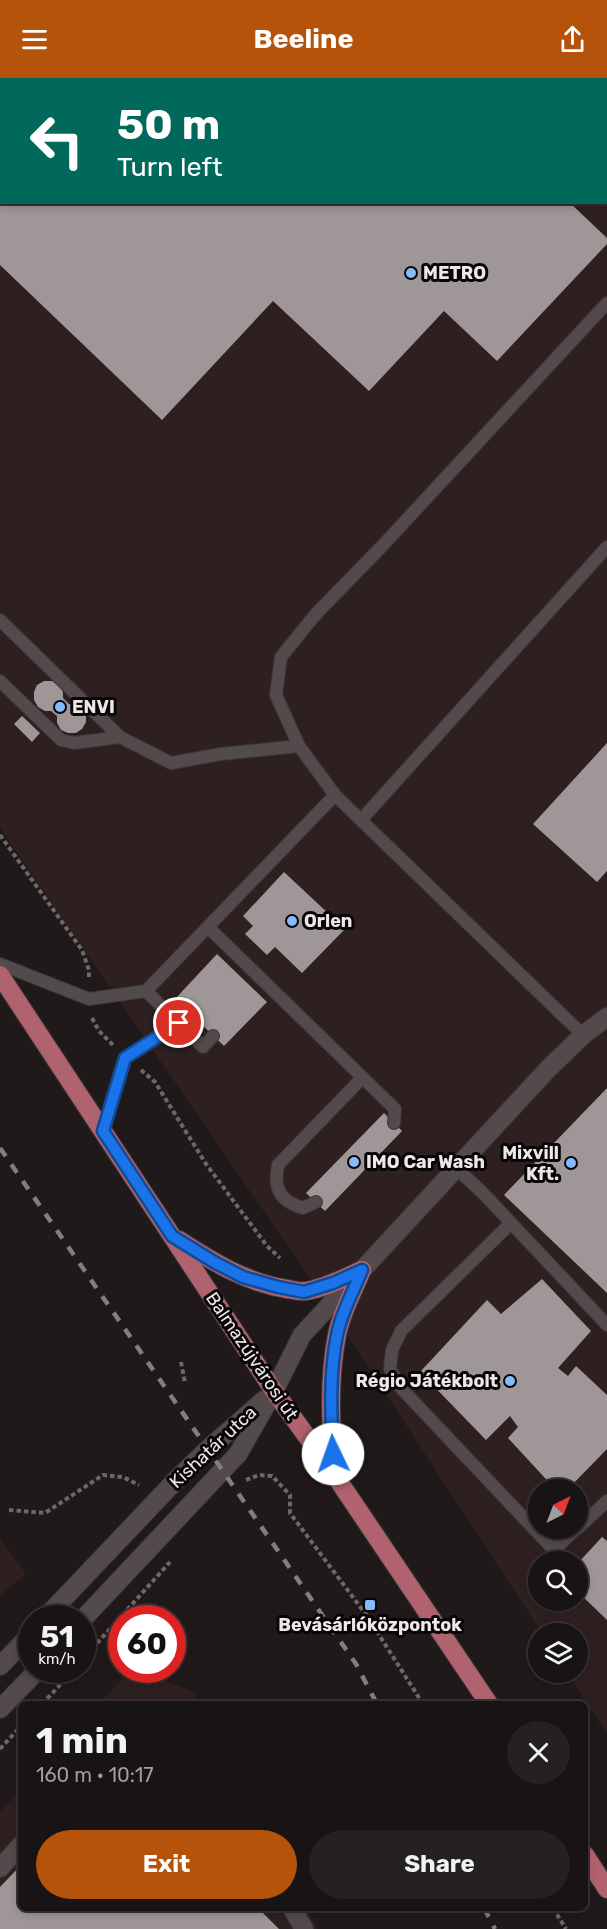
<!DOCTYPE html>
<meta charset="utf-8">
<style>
body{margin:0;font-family:Rubik,sans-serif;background:#252022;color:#f1f3f6;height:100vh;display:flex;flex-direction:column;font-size:22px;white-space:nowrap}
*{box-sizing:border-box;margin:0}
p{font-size:20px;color:#9f9ea0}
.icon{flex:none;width:33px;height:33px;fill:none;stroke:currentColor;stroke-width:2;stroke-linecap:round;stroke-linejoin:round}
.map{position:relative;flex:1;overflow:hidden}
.panel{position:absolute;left:18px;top:1623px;width:570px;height:210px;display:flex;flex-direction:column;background:#181314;border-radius:9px;box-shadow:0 3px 9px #0003,0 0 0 2px #363234}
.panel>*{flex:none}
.banner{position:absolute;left:0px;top:0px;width:608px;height:126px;box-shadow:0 3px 9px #0003,0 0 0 2px #363234;background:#00695c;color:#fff;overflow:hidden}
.needle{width:39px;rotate:42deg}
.controls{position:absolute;left:528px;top:1401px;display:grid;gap:12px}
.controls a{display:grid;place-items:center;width:60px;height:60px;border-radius:50%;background:#181314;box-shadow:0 3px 9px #0003,0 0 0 2px #363234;font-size:30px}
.speed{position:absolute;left:18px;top:1527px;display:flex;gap:12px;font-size:30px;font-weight:700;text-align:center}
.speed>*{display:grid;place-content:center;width:78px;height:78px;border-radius:50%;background:#181314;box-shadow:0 3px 9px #0003,0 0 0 2px #363234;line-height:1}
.speed small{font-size:15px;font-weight:400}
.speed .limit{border:9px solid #d22;background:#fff;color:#111}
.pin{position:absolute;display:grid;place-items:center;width:51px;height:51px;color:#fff;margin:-26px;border:3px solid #fff;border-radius:50%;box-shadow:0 2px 6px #0007}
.me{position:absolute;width:66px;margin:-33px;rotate:357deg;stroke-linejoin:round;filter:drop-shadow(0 0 4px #0008)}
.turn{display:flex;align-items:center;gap:21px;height:126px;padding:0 18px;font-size:27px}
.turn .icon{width:78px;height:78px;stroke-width:2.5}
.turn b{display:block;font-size:42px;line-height:51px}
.round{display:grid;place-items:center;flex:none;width:63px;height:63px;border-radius:32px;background:#252022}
.overview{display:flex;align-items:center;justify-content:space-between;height:102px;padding:0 18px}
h1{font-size:36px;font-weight:700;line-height:45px}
.cta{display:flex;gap:12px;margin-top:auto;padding:12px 18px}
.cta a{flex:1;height:69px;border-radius:36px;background:#b45309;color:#fff;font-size:24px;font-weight:700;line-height:69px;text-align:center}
.cta a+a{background:#252022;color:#f1f3f6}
header{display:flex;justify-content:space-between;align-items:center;height:78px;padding:0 18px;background:#b45309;color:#fff;font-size:27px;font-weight:700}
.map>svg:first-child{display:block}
.built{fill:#2e2021;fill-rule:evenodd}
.building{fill:#9f9697}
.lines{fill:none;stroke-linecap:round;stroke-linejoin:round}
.lane-casing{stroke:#3c3737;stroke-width:14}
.street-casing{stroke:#3c3737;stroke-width:20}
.primary-casing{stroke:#3c3737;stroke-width:20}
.path{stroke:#6d6768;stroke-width:4;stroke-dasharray:4.5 3;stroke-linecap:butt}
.lane{stroke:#524a4b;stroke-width:12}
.street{stroke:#524a4b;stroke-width:18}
.primary{stroke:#b0626e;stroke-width:18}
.rail{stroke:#847d7e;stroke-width:4.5;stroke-dasharray:10 10;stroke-linecap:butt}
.route-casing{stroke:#114b97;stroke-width:15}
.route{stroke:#1a73e8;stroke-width:10}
.poi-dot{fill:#83bcfb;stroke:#080506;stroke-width:2}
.labels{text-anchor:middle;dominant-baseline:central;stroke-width:6;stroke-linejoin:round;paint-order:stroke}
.poi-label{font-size:18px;font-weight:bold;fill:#ede7e8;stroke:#080506;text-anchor:start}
.street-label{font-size:18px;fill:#ede7e8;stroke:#080506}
</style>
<header><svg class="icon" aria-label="menu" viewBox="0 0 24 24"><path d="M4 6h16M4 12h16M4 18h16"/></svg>Beeline<svg class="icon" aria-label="share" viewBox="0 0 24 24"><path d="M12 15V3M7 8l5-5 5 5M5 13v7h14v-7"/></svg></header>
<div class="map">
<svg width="607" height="1851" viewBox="0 0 607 1851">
<rect width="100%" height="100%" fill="#20191a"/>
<!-- built -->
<g class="built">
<path d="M0 0H607V1656L567 1595 578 1594V1556L542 1555 318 1212 0 750ZM2 2H606V124H2ZM538 1412H578V1450H538ZM538 1484H578V1522H538Z"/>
<path d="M0 1461 26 1496 0 1517Z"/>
<path d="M130 1592H141L194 1614 200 1626H99Z"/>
<path d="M21 1711V1830H307L318 1851H0V1734Z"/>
</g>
<!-- building -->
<g class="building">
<path d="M0 124H569L607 160V166L497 283 444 233 369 313 273 223 162 342 0 187Z"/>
<path d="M44 603H52L59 607 63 614V620L69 626H75L82 629 86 636V644L82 651 76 655H68L61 652 57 645V638L51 633H45L38 629 34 622V614L37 607Z"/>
<path d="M22 638 40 655 32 664 14 646Z"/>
<path d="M607 665V793L597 804 533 746Z"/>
<path d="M284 794 345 851 302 895 275 869 267 877 245 856 253 848 243 838Z"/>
<path d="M217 876 267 924 224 968 175 921Z"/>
<path d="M607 1010V1215L504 1117Z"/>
<path d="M384 1035 402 1053 325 1133 306 1115Z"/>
<path d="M542 1201 591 1253 558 1290 568 1298 576 1288 607 1317V1371L567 1412H556L508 1360 518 1349 510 1338 486 1362 420 1294 487 1222 501 1236Z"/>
<path d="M602 1459 607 1463V1542L578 1514V1485Z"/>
<path d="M21 1787V1830H258L279 1851H0V1809Z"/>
</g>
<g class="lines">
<!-- lane casing -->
<g class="lane-casing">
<g id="lane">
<path d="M33 2 34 0"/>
<path d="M0 65 2 62"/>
<path d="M0 542 120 659 171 685 221 676 299 668"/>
<path d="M0 603 61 662 74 665 120 659"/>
<path d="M361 742 607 469"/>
<path d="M208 849 395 1031 394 1045"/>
<path d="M0 886 89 921 146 913 335 717"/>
<path d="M146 913 203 969 213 958"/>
<path d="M583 957 335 717 299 668 276 617 281 579 315 537 385 465 607 225"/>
<path d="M103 1053 125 980 179 945 189 935"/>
<path d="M455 1089 482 1114 607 1247"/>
<path d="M316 1124 303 1130C280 1123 273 1111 278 1087L362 1000"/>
<path d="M511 1145 401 1253 392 1272 390 1291 400 1309 554 1472 577 1450"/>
<path d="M578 1450 607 1423"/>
<path d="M563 1522 564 1524"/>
</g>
</g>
<!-- street casing -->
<g class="street-casing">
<g id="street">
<path d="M45 1540 177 1401 208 1371 264 1322"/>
<path d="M82 1542 238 1376 274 1313 302 1257 547 992 583 957 607 939"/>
<path d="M0 1588 32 1555"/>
<path d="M0 1631 38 1592"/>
<path d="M0 1790 21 1767"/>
<path d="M292 1830 304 1851"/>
</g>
</g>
<!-- primary casing -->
<g class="primary-casing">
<g id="primary">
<path d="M0 897 274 1313 334 1396 489 1626"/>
<path d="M179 1162C213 1184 247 1205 287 1211 293 1212 300 1214 306 1213 325 1210 344 1200 362 1192"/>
<path d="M334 1396C331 1350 328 1302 337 1257 341 1235 354 1212 362 1192"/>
<path d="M585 1777 607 1811"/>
</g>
</g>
<!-- path -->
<g class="path">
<path d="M0 757 82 872 89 892V900"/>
<path d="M92 940 99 953 113 967"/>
<path d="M141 992 155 1004 206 1086 267 1168 280 1180"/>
<path d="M181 1284 185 1305"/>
<path d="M246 1402 259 1397 272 1398 290 1417V1435L367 1538 423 1626"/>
<path d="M9 1432 45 1435 103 1397 123 1399 139 1407"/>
<path d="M82 1582 170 1484"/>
<path d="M42 1626 74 1592"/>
<path d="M0 1671 21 1648"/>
<path d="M553 1830 566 1851"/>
</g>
<!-- lane -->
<use href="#lane" class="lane"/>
<!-- street -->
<use href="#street" class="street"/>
<!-- primary -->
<use href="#primary" class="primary"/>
<!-- rail -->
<g class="rail">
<path d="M0 1070 356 1586 377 1626"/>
<path d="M484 1830 495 1851"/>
</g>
</g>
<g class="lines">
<!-- route casing -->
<g class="route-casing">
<path id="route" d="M179 945 125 980 103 1053 172 1158 214 1184 243 1199 278 1209 304 1214 333 1205 362 1192C354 1212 341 1235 337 1257 329 1296 331 1337 333 1376"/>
</g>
<!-- route -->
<use href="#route" class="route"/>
</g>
<!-- markers -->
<g class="poi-dot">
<circle cx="411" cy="195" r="6"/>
<circle cx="60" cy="629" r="6"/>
<circle cx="292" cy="843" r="6"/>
<circle cx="354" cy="1084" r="6"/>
<circle cx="571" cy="1085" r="6"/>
<circle cx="510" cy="1303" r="6"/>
<rect x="364" y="1521" width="12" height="12" rx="3"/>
</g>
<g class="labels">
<!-- poi labels -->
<g class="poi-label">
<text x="423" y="195">METRO</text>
<text x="72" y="629">ENVI</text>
<text x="304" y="843">Orlen</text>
<text x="559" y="1075" text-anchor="end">Mixvill<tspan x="559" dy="21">Kft.</tspan></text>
<text x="366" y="1084">IMO Car Wash</text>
<text x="498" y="1303" text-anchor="end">Régio Játékbolt</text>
<text x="370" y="1547" text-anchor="middle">Bevásárlóközpontok</text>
</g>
<!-- street labels -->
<g class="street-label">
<text transform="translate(252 1278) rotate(56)">Balmazújvárosi út</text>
<text transform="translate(213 1369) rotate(-43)">Kishatár utca</text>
</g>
</g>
</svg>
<div class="controls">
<a><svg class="needle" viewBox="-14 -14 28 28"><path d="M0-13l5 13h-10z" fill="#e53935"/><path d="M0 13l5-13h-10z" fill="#9f9ea0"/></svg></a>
<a><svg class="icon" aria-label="search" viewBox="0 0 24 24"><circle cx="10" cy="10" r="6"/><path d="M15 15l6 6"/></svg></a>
<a><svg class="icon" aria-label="layers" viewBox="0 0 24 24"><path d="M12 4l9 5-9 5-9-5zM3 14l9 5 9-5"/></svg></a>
</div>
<div class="speed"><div>51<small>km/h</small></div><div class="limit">60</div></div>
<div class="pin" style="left:179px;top:945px;background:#d93025"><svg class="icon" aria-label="arrive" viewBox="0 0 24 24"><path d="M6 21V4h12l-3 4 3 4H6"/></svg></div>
<svg class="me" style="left:333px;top:1376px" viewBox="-20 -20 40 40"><circle r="19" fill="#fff"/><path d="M0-13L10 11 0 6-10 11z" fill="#1a73e8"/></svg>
<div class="banner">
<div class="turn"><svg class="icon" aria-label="left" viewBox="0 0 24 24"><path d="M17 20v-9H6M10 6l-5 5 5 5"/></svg><div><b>50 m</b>Turn left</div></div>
</div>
<section class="panel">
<div class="overview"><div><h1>1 min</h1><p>160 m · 10:17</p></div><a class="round"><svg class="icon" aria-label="close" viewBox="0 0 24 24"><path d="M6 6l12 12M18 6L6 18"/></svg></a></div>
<div class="cta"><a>Exit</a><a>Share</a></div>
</section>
</div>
